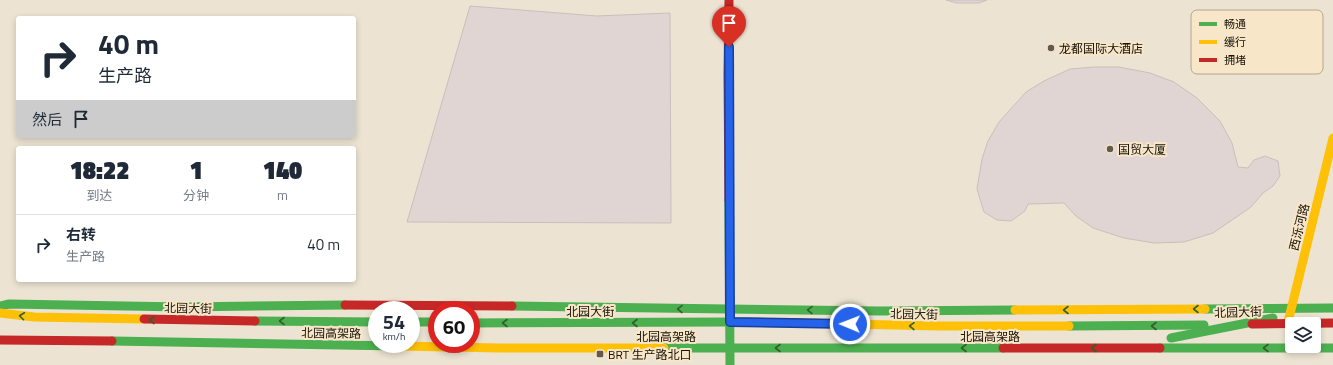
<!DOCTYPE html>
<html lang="zh">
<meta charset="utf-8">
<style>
body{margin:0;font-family:"Titillium Web","Noto Sans SC",sans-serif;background:#f6f6f7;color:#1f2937;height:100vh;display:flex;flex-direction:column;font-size:15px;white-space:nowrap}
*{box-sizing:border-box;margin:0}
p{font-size:13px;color:#747a83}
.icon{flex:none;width:22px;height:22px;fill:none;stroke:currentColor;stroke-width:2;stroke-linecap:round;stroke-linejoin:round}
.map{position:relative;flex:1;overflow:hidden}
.panel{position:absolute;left:16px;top:146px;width:340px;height:136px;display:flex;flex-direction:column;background:#fff;border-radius:4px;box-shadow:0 2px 6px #0003}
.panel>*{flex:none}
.banner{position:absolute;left:16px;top:16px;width:340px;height:122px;border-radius:4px;box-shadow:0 2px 6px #0003;background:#fff;color:#1f2937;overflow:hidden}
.tools{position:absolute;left:1285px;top:317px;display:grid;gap:8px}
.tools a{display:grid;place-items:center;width:36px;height:36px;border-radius:4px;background:#fff;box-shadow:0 2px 6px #0003;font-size:20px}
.speed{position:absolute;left:368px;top:301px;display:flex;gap:8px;font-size:20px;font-weight:700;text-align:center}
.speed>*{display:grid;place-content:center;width:52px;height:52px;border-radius:50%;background:#fff;box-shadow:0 2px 6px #0003;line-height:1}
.speed small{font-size:10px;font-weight:400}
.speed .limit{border:6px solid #d22;background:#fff;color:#111}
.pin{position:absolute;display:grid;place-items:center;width:34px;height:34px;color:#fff;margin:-41px -17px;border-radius:50% 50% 50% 0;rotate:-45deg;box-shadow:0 0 4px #0007}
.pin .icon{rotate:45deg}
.me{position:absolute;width:44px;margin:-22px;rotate:271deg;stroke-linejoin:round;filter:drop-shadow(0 0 3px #0008)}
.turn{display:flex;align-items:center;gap:14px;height:84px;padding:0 16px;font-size:18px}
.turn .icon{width:52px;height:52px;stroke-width:2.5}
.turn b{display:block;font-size:28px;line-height:34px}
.then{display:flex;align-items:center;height:38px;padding:0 16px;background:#0003;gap:8px;font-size:15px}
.eta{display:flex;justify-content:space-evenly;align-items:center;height:68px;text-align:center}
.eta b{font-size:24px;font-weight:800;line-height:28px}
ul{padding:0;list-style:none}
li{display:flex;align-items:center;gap:12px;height:60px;padding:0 16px;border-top:1px solid #e0e1e3}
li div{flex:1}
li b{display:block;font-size:15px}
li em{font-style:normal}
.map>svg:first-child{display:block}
.building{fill:#e0d5d2;stroke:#c9c0bd}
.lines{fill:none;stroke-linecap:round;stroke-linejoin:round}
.fast{stroke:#4caf50;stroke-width:9}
.slow{stroke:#ffc107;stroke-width:9}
.jam{stroke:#c62828;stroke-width:9}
.oneway{stroke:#32602c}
.route-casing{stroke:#184099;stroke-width:10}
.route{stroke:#2563eb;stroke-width:7}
.poi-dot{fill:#625a4e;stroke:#f7e6c8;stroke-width:1.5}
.labels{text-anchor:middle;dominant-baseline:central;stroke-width:4;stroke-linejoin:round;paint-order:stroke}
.poi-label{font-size:12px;fill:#171107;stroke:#f7e6c8;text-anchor:start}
.street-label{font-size:12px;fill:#171107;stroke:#f7e6c8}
.key{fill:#f7e6c8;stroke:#b4a68e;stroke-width:1}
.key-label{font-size:11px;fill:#171107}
</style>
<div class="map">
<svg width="1333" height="365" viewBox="0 0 1333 365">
<rect width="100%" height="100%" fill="#ece3d2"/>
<!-- building -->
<g class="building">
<path d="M946 0H987L979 3H957Z"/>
<path d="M470 6 597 16 670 13 671 223 407 222Z"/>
<path d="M1095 67H1119L1150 73 1174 82 1197 98 1220 121 1232 143 1238 167 1248 168 1254 160 1265 156 1278 161 1280 176 1273 186 1263 193 1251 207 1213 233 1184 242 1154 243 1124 238 1093 228 1076 216 1064 203 1028 204 1025 211 1011 221 997 220 984 212 977 189 982 159 988 141 999 122 1026 92 1044 81 1070 69Z"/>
</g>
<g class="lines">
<!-- fast -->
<g class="fast">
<path d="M729 200 730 365"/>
<path d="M0 306 9 304 183 307 345 305"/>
<path d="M512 306 880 311 1015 310"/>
<path d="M1205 309 1333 308"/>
<path d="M255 321 377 322"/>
<path d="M411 322H437"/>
<path d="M471 323 730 322 799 323"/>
<path d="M1069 326 1204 325"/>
<path d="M1171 338 1273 318"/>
<path d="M112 341 398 346"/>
<path d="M664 348H1003"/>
<path d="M1160 348H1333"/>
</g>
<!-- slow -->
<g class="slow">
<path d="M1015 310 1205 309"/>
<path d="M0 313 34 317 144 319"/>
<path d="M1288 322 1333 138"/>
<path d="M799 323 941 326H1069"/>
<path d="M398 346 500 348H664"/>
</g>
<!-- jam -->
<g class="jam">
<path d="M729 200 728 74 729 0"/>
<path d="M345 305 512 306"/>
<path d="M144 319 255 321"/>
<path d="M1252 324 1333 323"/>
<path d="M0 340 112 341"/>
<path d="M1003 348H1160"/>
</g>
</g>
<!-- one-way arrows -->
<defs><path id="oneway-chevron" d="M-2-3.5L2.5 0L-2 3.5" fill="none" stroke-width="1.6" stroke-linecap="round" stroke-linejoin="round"/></defs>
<g class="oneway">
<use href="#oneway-chevron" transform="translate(680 309) rotate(-179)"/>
<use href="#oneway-chevron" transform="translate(1196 309) rotate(180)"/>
<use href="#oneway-chevron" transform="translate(810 310) rotate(-179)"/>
<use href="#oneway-chevron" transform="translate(1066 310) rotate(180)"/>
<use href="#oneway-chevron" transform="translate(22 316) rotate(-173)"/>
<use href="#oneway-chevron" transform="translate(152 320) rotate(-179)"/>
<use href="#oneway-chevron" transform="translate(282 321) rotate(-180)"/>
<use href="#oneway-chevron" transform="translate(505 323) rotate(-180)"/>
<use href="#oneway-chevron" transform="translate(635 323) rotate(180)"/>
<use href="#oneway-chevron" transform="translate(912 326) rotate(-179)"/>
<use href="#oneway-chevron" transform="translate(1154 326) rotate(180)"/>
<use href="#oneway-chevron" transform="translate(778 348) rotate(180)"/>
<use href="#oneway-chevron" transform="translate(964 348) rotate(180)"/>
<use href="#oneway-chevron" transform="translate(1094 348) rotate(-180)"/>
<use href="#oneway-chevron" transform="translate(1266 348) rotate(180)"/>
</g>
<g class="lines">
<!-- route casing -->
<g class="route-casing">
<path id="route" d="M729 47 730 322 850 324"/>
</g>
<!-- route -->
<use href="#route" class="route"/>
</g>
<!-- markers -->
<g class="poi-dot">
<circle cx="1051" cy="48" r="4"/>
<circle cx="1110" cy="149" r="4"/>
<rect x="596" y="350" width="8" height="8" rx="2"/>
</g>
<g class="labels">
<!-- poi labels -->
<g class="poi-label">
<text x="1059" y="48">龙都国际大酒店</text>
<text x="1118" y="149">国贸大厦</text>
<text x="608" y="354">BRT 生产路北口</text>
</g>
<!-- street labels -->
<g class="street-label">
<text transform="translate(1299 227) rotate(-76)">西泺河路</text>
<text transform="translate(188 308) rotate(1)">北园大街</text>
<text x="590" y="311">北园大街</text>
<text transform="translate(1238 312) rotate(-2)">北园大街</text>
<text transform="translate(914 314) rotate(1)">北园大街</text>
<text transform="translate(331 333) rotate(1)">北园高架路</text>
<text x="666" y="336">北园高架路</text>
<text x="990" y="336">北园高架路</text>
</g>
</g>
<!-- legend -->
<rect x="1191" y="10" width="132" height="64" rx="6" class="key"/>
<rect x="1199" y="22" width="18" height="4" fill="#4caf50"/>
<rect x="1199" y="40" width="18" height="4" fill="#ffc107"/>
<rect x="1199" y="58" width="18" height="4" fill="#c62828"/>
<g class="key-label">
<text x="1224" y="28">畅通</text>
<text x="1224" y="46">缓行</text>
<text x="1224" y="64">拥堵</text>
</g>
</svg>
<div class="tools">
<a><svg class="icon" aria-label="layers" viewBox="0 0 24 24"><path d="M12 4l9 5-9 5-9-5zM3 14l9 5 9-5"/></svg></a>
</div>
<div class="speed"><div>54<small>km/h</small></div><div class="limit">60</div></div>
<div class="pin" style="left:729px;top:47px;background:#d93025"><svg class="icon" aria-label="arrive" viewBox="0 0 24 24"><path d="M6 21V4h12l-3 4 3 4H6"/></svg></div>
<svg class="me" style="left:850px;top:324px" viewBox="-20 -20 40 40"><circle r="17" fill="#2563eb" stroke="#fff" stroke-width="3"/><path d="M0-11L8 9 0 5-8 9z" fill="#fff"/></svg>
<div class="banner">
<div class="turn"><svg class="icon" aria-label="right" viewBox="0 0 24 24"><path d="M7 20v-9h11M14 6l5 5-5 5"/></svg><div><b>40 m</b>生产路</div></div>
<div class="then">然后<svg class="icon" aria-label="arrive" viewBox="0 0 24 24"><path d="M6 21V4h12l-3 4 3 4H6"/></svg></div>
</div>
<section class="panel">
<div class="eta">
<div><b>18:22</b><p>到达</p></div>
<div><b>1</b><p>分钟</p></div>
<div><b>140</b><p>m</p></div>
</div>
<ul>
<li><svg class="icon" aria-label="right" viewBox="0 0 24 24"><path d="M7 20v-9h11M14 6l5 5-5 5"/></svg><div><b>右转</b><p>生产路</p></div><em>40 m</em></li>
</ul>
</section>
</div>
